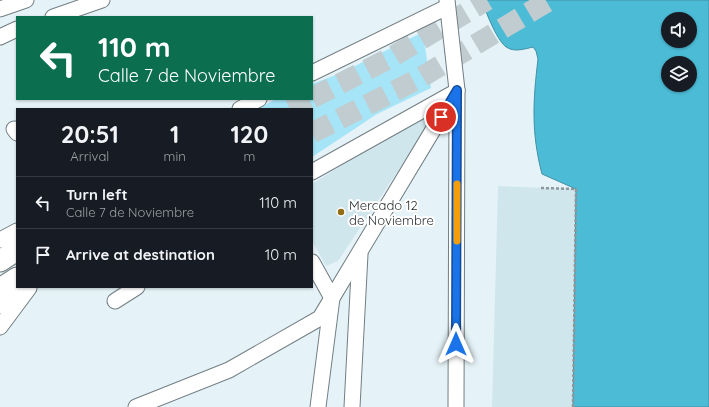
<!DOCTYPE html>
<style>
body{margin:0;font-family:Quicksand,sans-serif;background:#20242c;color:#f1f3f6;height:100vh;display:flex;flex-direction:column;font-size:15px;white-space:nowrap}
*{box-sizing:border-box;margin:0}
p{font-size:13px;color:#9ea1a6}
.icon{flex:none;width:22px;height:22px;fill:none;stroke:currentColor;stroke-width:2;stroke-linecap:round;stroke-linejoin:round}
.map{position:relative;flex:1;overflow:hidden}
.details{position:absolute;left:16px;top:108px;width:297px;height:180px;display:flex;flex-direction:column;background:#171b24;border-radius:0px;box-shadow:0 1px 3px #0004}
.details>*{flex:none}
.banner{position:absolute;left:16px;top:16px;width:297px;height:84px;border-radius:0px;box-shadow:0 1px 3px #0004;background:#0b6e4f;color:#fff;overflow:hidden}
.fabs{position:absolute;left:661px;top:12px;display:grid;gap:8px}
.fabs a{display:grid;place-items:center;width:36px;height:36px;border-radius:50%;background:#171b24;box-shadow:0 1px 3px #0004;font-size:20px}
.pin{position:absolute;display:grid;place-items:center;width:34px;height:34px;color:#fff;margin:-17px;border:2px solid #fff;border-radius:50%;box-shadow:0 1px 4px #0007}
.me{position:absolute;width:44px;margin:-22px;rotate:0deg;stroke-linejoin:round;filter:drop-shadow(0 0 3px #0008)}
.turn{display:flex;align-items:center;gap:14px;height:84px;padding:0 16px;font-size:18px}
.turn .icon{width:52px;height:52px;stroke-width:2.5}
.turn b{display:block;font-size:28px;line-height:34px}
.eta{display:flex;justify-content:space-evenly;align-items:center;height:68px;text-align:center}
.eta b{font-size:24px;font-weight:700;line-height:28px}
ul{padding:0;list-style:none}
li{display:flex;align-items:center;gap:12px;height:52px;padding:0 16px;border-top:1px solid #363941}
li div{flex:1}
li b{display:block;font-size:15px}
li em{font-style:normal}
.map>svg:first-child{display:block}
.built{fill:#d0e6ed}
.green{fill:#a5e5f7}
.water{fill:#4cbbd6;stroke:#4291a5;fill-rule:evenodd}
.lines{fill:none;stroke-linecap:round;stroke-linejoin:round}
.secondary-tunnel{stroke:#c0ccd0;stroke-width:21;stroke-dasharray:21 10;stroke-linecap:butt}
.street-casing{stroke:#727e82;stroke-width:17}
.secondary-casing{stroke:#727e82;stroke-width:23}
.path{stroke:#8e979b;stroke-width:2.5;stroke-dasharray:3 2;stroke-linecap:butt}
.street{stroke:#fff;stroke-width:15}
.secondary{stroke:#fff;stroke-width:21}
.route-casing{stroke:#114b97;stroke-width:10}
.route{stroke:#1a73e8;stroke-width:7}
.slow{stroke:#f59e0b;stroke-width:7}
.poi-dot{fill:#916d14;stroke:#fff;stroke-width:1.5}
.labels{text-anchor:middle;dominant-baseline:central;stroke-width:4;stroke-linejoin:round;paint-order:stroke}
.poi-label{font-size:13px;fill:#2b3032;stroke:#fff;text-anchor:start}
</style>
<div class="map">
<svg width="709" height="407" viewBox="0 0 709 407">
<rect width="100%" height="100%" fill="#e5f3f8"/>
<!-- built -->
<g class="built">
<path d="M426 112 431 121 338 261 326 266 312 241V184Z"/>
<path d="M498 186 576 189 573 407H492Z"/>
</g>
<!-- green -->
<path class="green" d="M423 32 431 88 377 114 312 157V109H257L276 99H312V84L341 73Z"/>
<!-- water -->
<path class="water" d="M484 0H709V407H573L576 189 542 174C531 132 533 101 538 59L536 51 533 47C525 49 515 52 508 48 498 44 486 12 482 1ZM668 19H690V41H668ZM668 63H690V85H668Z"/>
<g class="lines">
<!-- secondary-tunnel -->
<g class="secondary-tunnel">
<path d="M312 98 390 58 487 0"/>
<path d="M290 109 310 99"/>
<path d="M312 133 418 79 550 0"/>
</g>
<!-- street casing -->
<g class="street-casing">
<g id="street">
<path d="M447 0 457 90 456 407"/>
<path d="M0 9 26 0"/>
<path d="M53 17 102 0"/>
<path d="M0 37 17 29"/>
<path d="M312 73 447 7"/>
<path d="M240 109 259 99"/>
<path d="M14 129 17 133"/>
<path d="M312 172 457 91"/>
<path d="M0 240 17 231"/>
<path d="M312 262 332 298 318 407"/>
<path d="M115 301 137 287"/>
<path d="M0 306 21 293"/>
<path d="M0 327 29 288"/>
<path d="M136 407 229 370 320 318 457 90"/>
<path d="M352 407 360 254"/>
</g>
</g>
<!-- secondary casing -->
<g class="secondary-casing">
<g id="secondary">
<path d="M0 261 17 250"/>
<path d="M0 289 17 278"/>
</g>
</g>
<!-- path -->
<path class="path" d="M541 188 576 189 573 407"/>
<!-- street -->
<use href="#street" class="street"/>
<!-- secondary -->
<use href="#secondary" class="secondary"/>
</g>
<g class="lines">
<!-- route casing -->
<g class="route-casing">
<path id="route" d="M441 117 457 90 456 344"/>
</g>
<!-- route -->
<use href="#route" class="route"/>
<!-- slow -->
<path class="slow" d="M457 241V184"/>
</g>
<!-- markers -->
<circle class="poi-dot" cx="341" cy="212" r="4"/>
<g class="labels">
<!-- poi labels -->
<g class="poi-label">
<text x="349" y="205">Mercado 12<tspan x="349" dy="15">de Noviembre</tspan></text>
</g>
</g>
</svg>
<div class="fabs">
<a><svg class="icon" aria-label="sound" viewBox="0 0 24 24"><path d="M4 9h4l5-4v14l-5-4H4zM17 9q2 3 0 6"/></svg></a>
<a><svg class="icon" aria-label="layers" viewBox="0 0 24 24"><path d="M12 4l9 5-9 5-9-5zM3 14l9 5 9-5"/></svg></a>
</div>
<div class="pin" style="left:441px;top:117px;background:#d93025"><svg class="icon" aria-label="arrive" viewBox="0 0 24 24"><path d="M6 21V4h12l-3 4 3 4H6"/></svg></div>
<svg class="me" style="left:456px;top:344px" viewBox="-20 -20 40 40"><path d="M0-17L14 15 0 8-14 15z" fill="#1a73e8" stroke="#fff" stroke-width="4"/></svg>
<div class="banner">
<div class="turn"><svg class="icon" aria-label="left" viewBox="0 0 24 24"><path d="M17 20v-9H6M10 6l-5 5 5 5"/></svg><div><b>110 m</b>Calle 7 de Noviembre</div></div>
</div>
<section class="details">
<div class="eta">
<div><b>20:51</b><p>Arrival</p></div>
<div><b>1</b><p>min</p></div>
<div><b>120</b><p>m</p></div>
</div>
<ul>
<li><svg class="icon" aria-label="left" viewBox="0 0 24 24"><path d="M17 20v-9H6M10 6l-5 5 5 5"/></svg><div><b>Turn left</b><p>Calle 7 de Noviembre</p></div><em>110 m</em></li>
<li><svg class="icon" aria-label="arrive" viewBox="0 0 24 24"><path d="M6 21V4h12l-3 4 3 4H6"/></svg><div><b>Arrive at destination</b></div><em>10 m</em></li>
</ul>
</section>
</div>
